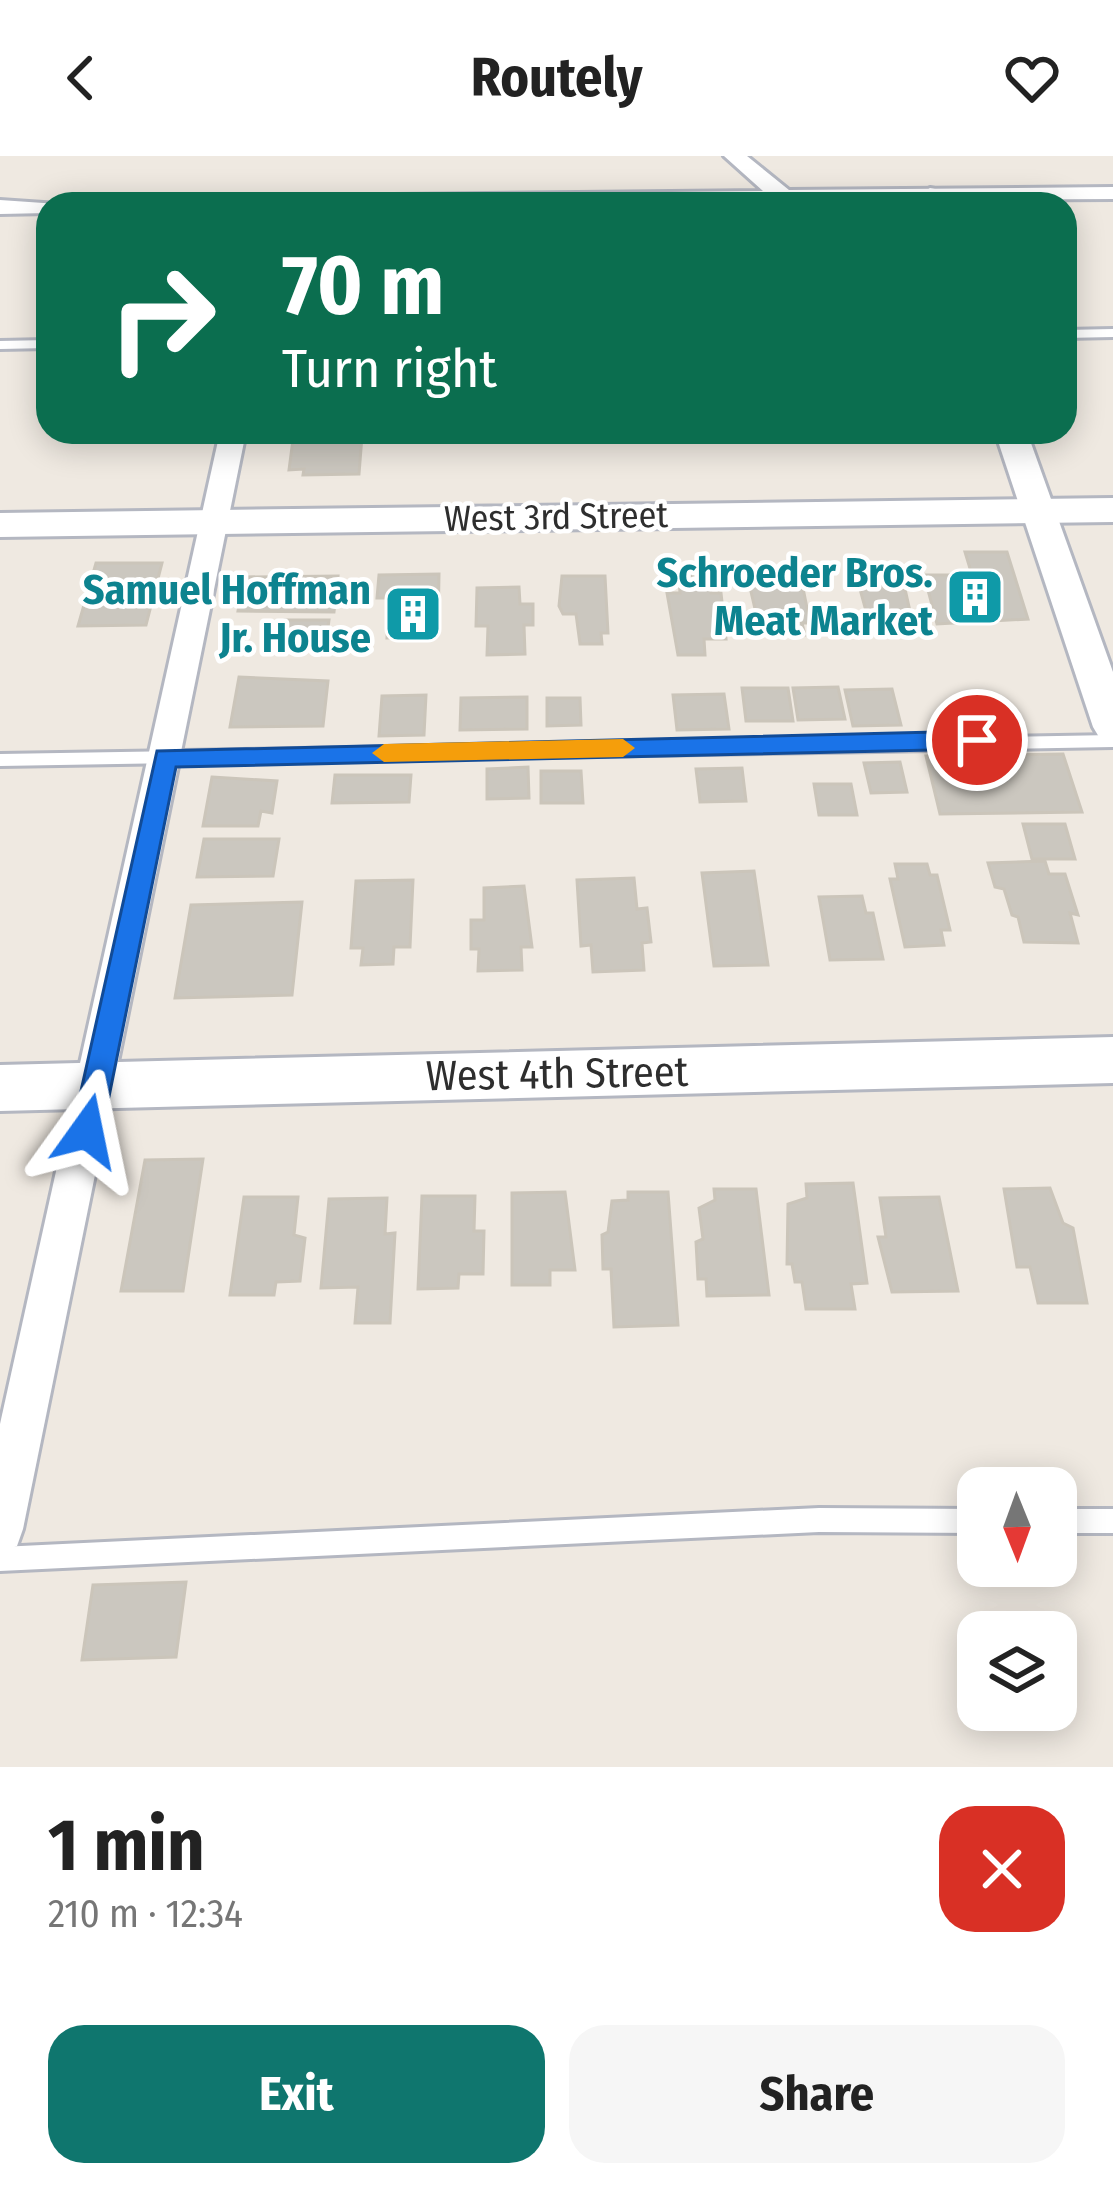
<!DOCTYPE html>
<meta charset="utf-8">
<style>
body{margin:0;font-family:"Fira Sans Condensed",sans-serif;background:#f6f6f6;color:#222;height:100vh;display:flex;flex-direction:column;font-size:45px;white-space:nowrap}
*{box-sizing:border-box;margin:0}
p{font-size:39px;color:#767676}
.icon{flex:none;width:66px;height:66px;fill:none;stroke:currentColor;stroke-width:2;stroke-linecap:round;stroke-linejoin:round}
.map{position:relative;height:1611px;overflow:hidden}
.side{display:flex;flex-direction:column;background:#fff;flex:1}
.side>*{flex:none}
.top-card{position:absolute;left:36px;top:36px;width:1041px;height:252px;border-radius:36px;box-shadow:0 6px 30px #0003;background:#0b6e4f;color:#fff;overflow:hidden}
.needle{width:78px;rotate:179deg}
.fabs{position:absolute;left:957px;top:1311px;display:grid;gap:24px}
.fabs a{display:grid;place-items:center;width:120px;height:120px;border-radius:24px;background:#fff;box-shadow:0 6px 30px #0003;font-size:60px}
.pin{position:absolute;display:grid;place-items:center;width:102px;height:102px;color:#fff;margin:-51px;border:6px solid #fff;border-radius:50%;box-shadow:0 3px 12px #0007}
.me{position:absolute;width:132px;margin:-66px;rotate:12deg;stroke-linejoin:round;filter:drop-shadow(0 0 9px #0008)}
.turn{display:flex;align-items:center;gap:42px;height:252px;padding:0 48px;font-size:54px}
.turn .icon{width:156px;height:156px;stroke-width:2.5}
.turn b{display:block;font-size:84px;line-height:102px}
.round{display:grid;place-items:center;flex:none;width:126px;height:126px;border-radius:36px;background:#f6f6f6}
.headline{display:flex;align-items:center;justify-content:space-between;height:204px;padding:0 48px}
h1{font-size:72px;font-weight:700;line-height:90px}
.action{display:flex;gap:24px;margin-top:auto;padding:24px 48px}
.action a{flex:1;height:138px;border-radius:36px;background:#0f766e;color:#fff;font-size:48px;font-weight:700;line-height:138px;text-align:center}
.action a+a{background:#f6f6f6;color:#222}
header{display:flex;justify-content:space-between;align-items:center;height:156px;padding:0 48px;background:#fff;font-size:54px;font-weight:700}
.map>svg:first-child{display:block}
.building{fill:#cbc7bf;stroke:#cbc5ba;stroke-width:3}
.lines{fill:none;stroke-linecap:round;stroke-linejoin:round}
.service-casing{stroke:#b4b7c1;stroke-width:6}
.minor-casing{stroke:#b4b7c1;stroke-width:6}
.tertiary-casing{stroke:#b4b7c1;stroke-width:6}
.secondary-casing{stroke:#b4b7c1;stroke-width:6}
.service{fill:#fff;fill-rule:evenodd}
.minor{fill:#fff;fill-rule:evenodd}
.tertiary{fill:#fff;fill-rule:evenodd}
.secondary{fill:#fff;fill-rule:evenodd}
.route{fill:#1a73e8;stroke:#114b97;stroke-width:3}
.slow{fill:#f59e0b}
.labels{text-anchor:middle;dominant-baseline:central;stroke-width:9;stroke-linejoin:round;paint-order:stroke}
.far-street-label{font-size:36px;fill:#2e2e2e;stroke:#fff}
.culture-label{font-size:42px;font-weight:bold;fill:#0d838f;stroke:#fff;text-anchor:end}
.street-label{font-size:42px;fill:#2e2e2e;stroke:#fff}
</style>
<header><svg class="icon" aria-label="back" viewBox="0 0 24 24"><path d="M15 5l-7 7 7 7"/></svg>Routely<svg class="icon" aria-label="heart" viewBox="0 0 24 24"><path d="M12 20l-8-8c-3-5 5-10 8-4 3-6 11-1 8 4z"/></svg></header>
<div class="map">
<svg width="1113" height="1611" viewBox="0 0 1113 1611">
<rect width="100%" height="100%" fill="#efe9e1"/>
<!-- building -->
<g class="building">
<path d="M294 276 362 280 359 318 303 319 304 313 289 314Z"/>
<path d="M965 396H1007L1028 463 937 468 924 419H972Z"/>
<path d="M96 407H162L146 469 78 470Z"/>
<path d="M896 414 905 433 914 473H889L883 455H866L855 415Z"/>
<path d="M800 417 810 467H802L805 479H784L783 472 759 470 749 427H769L767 418Z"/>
<path d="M439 418 438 474 430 475V481L387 482 389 442H377L379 419Z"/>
<path d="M338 420 334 456 238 455 244 421Z"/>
<path d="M562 420H605L608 477H601L602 488H580L576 458H563L559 450Z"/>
<path d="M679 420H709L711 437H721L726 483H704L705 499H678L667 437H680Z"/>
<path d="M519 431 520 448H533V469H524L525 498 487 499 488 470H476L477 432Z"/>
<path d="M285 464H329L326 486H282Z"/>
<path d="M239 521 328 525 323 570 230 571Z"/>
<path d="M838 531 845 563 798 564 793 532Z"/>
<path d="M742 532H788L793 565H746Z"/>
<path d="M892 533 901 569 853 570 845 534Z"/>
<path d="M724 538 729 573 677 574 673 539Z"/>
<path d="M426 539 424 579 379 580 382 540Z"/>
<path d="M527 541V573L460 574 461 542Z"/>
<path d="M547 542H580L581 569 547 570Z"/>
<path d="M1063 598 1082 656 940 658 926 600Z"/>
<path d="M900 606 907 636 871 637 864 607Z"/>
<path d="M528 611 529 642 487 643V613Z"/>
<path d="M742 612 746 645 700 646 696 613Z"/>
<path d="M541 615H581L583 647H541Z"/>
<path d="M335 619H411L409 646 332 647Z"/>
<path d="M212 621 277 625 272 657 261 655 258 670H203Z"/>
<path d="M814 628H851L857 659H819Z"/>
<path d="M1023 668H1065L1075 703H1032Z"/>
<path d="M204 683H279L273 720 197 721Z"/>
<path d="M1045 705 1049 718H1065L1078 759 1070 757 1078 787 1024 786 1018 761 1012 759 1004 733 995 731 988 707Z"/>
<path d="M895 708H927L930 719H937L950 774H941L944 789 905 791 890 723H898Z"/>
<path d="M754 715 768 809 714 810 702 717Z"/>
<path d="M634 722 637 753 647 752 651 786 642 787 644 814 593 816 591 789 581 790 577 724Z"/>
<path d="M413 724 410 791H394L393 808 361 809 363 792H351L356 725Z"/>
<path d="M524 730 532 791H521L522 814 478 815 479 793H471V764H484V732Z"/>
<path d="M862 740 866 757H873L883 803 830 804 819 741Z"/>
<path d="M302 746 292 839 175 842 191 749Z"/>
<path d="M203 1003 183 1135H121L145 1004Z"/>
<path d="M853 1027 867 1127 851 1128 855 1153H806L802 1126H795L792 1108H787L788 1048 807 1042 806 1028Z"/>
<path d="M1050 1032 1063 1067 1073 1072 1087 1147H1038L1030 1111H1017L1004 1033Z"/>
<path d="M714 1033H756L769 1139 707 1140 706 1123H698L696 1086 703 1083 699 1052 715 1044Z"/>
<path d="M565 1036 575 1114H550V1129H512V1037Z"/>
<path d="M628 1036H668L678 1169 614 1171 611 1113H603L602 1079 608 1076 612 1045 628 1044Z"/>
<path d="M422 1040H475L474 1075H484L483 1118H459L458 1132 418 1133Z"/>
<path d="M244 1041H298L294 1079 305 1082 300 1125 276 1126 274 1139H230Z"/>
<path d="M939 1041 958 1135 892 1136 878 1081H886L880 1042Z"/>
<path d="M387 1042 385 1078 395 1077 390 1167H355L358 1131 321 1132 329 1043Z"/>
<path d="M186 1426 176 1501 82 1504 93 1429Z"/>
</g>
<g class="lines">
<!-- service casing -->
<g class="service-casing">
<g id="service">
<path d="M1113 173V181L1065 182V174Z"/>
<path d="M48 184V192L0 193V185Z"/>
<path d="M1113 579V591L0 610V598Z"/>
<path d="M819 1352 978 1353V1377L819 1376 0 1415V1391Z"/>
<rect x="1056" y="1353" width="57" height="24"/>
</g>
</g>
<!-- minor casing -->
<g class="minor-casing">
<g id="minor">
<path d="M724 0H747L789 34 1113 31V43L198 48 209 41 763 35Z"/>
<path d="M0 44 58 48H48V57L0 58Z"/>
<path d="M220 276H246L23 1373 17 1390 0 1396V1268Z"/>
</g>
</g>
<!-- tertiary casing -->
<g class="tertiary-casing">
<g id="tertiary">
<path d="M930 32 940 34 947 48H919L917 40Z"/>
<path d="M995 276H1027L1113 516V586L1099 581 1093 571Z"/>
</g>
</g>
<!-- secondary casing -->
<g class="secondary-casing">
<g id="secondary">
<path d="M1113 342V366L0 381V357Z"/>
<path d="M1113 881V927L0 955V909Z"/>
</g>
</g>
<!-- service -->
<use href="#service" class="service"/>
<!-- minor -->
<use href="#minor" class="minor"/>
<!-- tertiary -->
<use href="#tertiary" class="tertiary"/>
<!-- secondary -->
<use href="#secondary" class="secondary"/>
</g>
<!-- route -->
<path class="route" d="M977 575 989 584 977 593 176 611 102 975 97 985H76L72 975 157 595Z"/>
<!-- slow -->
<path class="slow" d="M623 583 635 592 623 601 384 606 372 597 384 588Z"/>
<!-- icons -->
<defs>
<g id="building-square" transform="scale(3)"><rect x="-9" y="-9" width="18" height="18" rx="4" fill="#0f9aa8" stroke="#fff"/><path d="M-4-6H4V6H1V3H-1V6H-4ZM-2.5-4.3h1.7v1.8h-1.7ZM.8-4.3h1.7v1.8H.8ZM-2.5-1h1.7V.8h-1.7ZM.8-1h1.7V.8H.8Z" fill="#fff"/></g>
</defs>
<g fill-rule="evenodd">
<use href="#building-square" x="975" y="441"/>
<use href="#building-square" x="413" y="458"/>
</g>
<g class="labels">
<!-- far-street labels -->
<g class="far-street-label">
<text transform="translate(556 361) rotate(-1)">West 3rd Street</text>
</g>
<!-- culture labels -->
<g class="culture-label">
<text x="933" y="417">Schroeder Bros.<tspan x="933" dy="48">Meat Market</tspan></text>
<text x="371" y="434">Samuel Hoffman<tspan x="371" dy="48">Jr. House</tspan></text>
</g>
<!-- street labels -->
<g class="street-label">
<text transform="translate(557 918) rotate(-1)">West 4th Street</text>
</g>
</g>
</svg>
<div class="fabs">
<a><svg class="needle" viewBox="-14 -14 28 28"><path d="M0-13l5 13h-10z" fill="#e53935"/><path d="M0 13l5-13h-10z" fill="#767676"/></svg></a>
<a><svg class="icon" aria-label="layers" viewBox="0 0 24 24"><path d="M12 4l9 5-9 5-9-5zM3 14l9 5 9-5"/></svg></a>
</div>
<div class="pin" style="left:977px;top:584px;background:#d93025"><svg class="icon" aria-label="arrive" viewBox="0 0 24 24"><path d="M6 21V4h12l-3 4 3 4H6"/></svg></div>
<svg class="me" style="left:87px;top:975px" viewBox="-20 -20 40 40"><path d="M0-17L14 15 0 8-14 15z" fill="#1a73e8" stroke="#fff" stroke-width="4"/></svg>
<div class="top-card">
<div class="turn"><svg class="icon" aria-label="right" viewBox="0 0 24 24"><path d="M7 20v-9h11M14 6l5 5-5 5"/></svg><div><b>70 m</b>Turn right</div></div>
</div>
</div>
<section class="side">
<div class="headline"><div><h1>1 min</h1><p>210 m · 12:34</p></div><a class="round" style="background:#d93025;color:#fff"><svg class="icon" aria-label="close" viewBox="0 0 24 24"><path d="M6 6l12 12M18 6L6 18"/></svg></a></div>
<div class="action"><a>Exit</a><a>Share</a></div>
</section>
